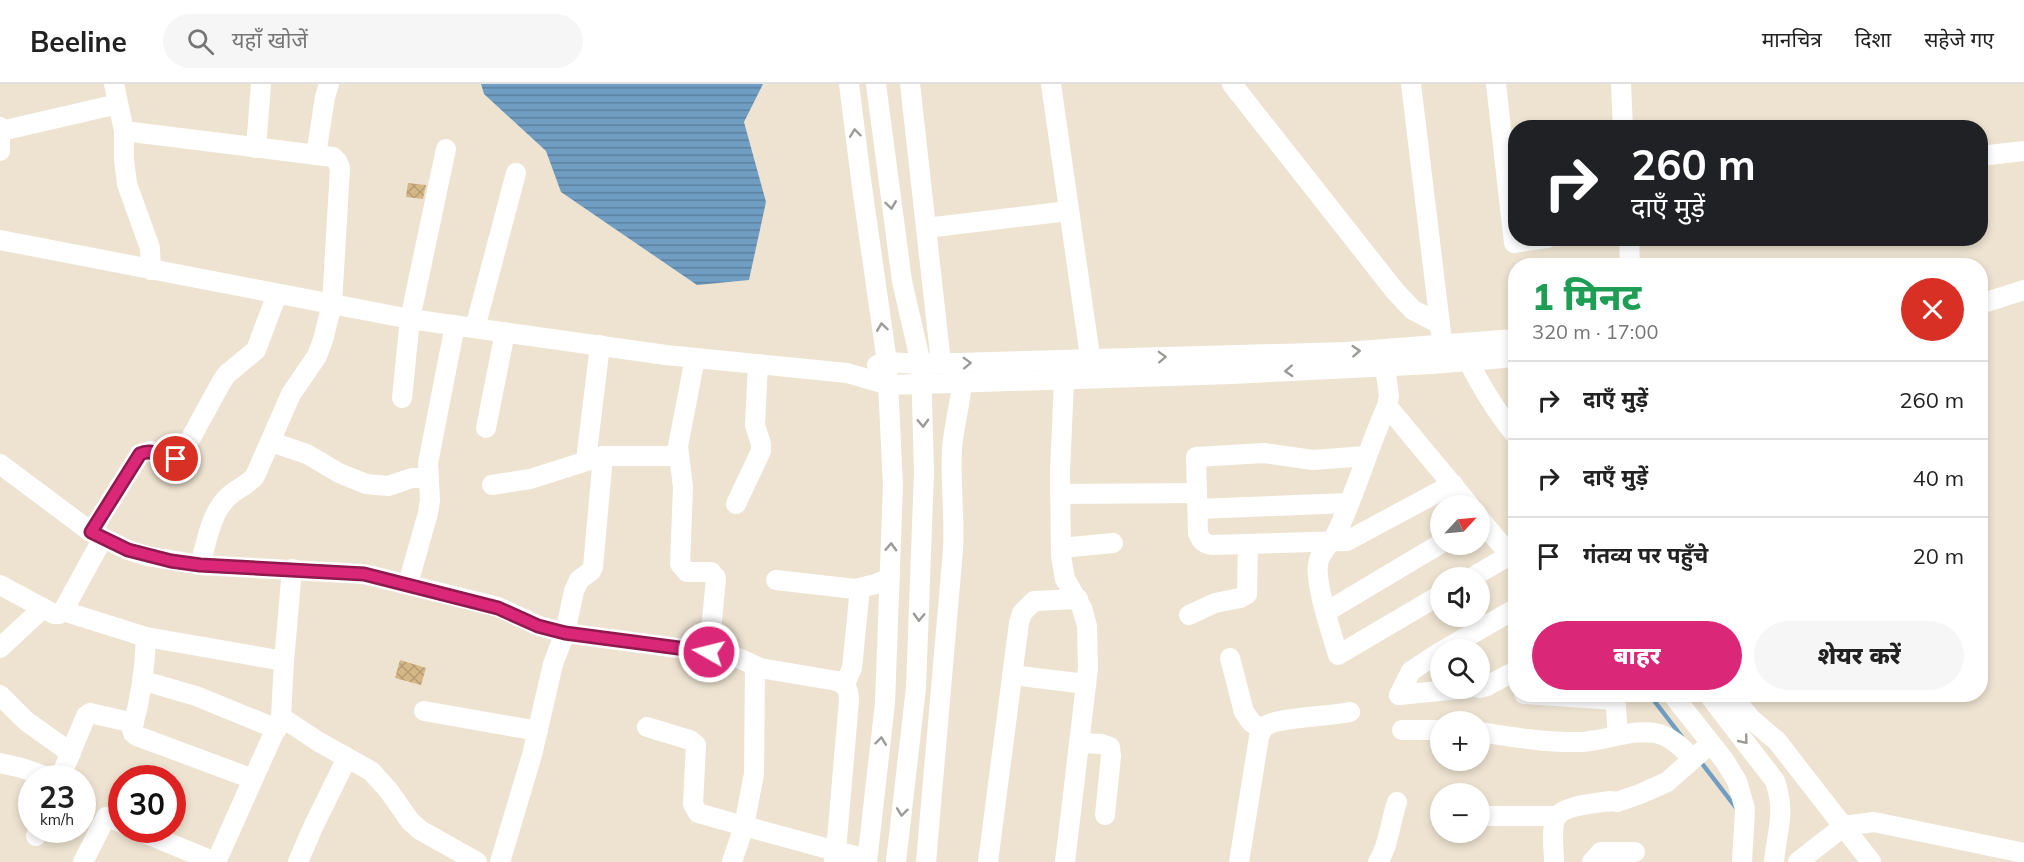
<!DOCTYPE html>
<html lang="hi">
<meta charset="utf-8">
<style>
body{margin:0;font-family:Mulish,"Noto Sans Devanagari",sans-serif;background:#f6f6f6;color:#222;height:100vh;display:flex;flex-direction:column;font-size:22px;white-space:nowrap}
*{box-sizing:border-box;margin:0}
p{font-size:20px;color:#767676}
.icon{flex:none;width:33px;height:33px;fill:none;stroke:currentColor;stroke-width:2;stroke-linecap:round;stroke-linejoin:round}
.map{position:relative;flex:1;overflow:hidden}
.sheet{position:absolute;left:1508px;top:174px;width:480px;height:444px;display:flex;flex-direction:column;background:#fff;border-radius:24px;box-shadow:0 3px 9px #0003}
.sheet>*{flex:none}
.guide{position:absolute;left:1508px;top:36px;width:480px;height:126px;border-radius:24px;box-shadow:0 3px 9px #0003;background:#202124;color:#fff;overflow:hidden}
.needle{width:39px;rotate:64deg}
.buttons{position:absolute;left:1430px;top:411px;display:grid;gap:12px}
.buttons a{display:grid;place-items:center;width:60px;height:60px;border-radius:50%;background:#fff;box-shadow:0 3px 9px #0003;font-size:30px}
.speed{position:absolute;left:18px;top:681px;display:flex;gap:12px;font-size:30px;font-weight:700;text-align:center}
.speed>*{display:grid;place-content:center;width:78px;height:78px;border-radius:50%;background:#fff;box-shadow:0 3px 9px #0003;line-height:1}
.speed small{font-size:15px;font-weight:400}
.speed .limit{border:9px solid #d22;background:#fff;color:#111}
.pin{position:absolute;display:grid;place-items:center;width:51px;height:51px;color:#fff;margin:-26px;border:3px solid #fff;border-radius:50%;box-shadow:0 2px 6px #0007}
.me{position:absolute;width:66px;margin:-33px;rotate:278deg;stroke-linejoin:round;filter:drop-shadow(0 0 4px #0008)}
.turn{display:flex;align-items:center;gap:21px;height:126px;padding:0 24px;font-size:27px}
.turn .icon{width:78px;height:78px;stroke-width:2.5}
.turn b{display:block;font-size:42px;line-height:51px}
.round{display:grid;place-items:center;flex:none;width:63px;height:63px;border-radius:32px;background:#f6f6f6}
.summary{display:flex;align-items:center;justify-content:space-between;height:102px;padding:0 24px}
h1{font-size:36px;font-weight:800;line-height:45px;color:#1e9e55}
.button{display:flex;gap:12px;margin-top:auto;padding:12px 24px}
.button a{flex:1;height:69px;border-radius:36px;background:#db2777;color:#fff;font-size:24px;font-weight:800;line-height:69px;text-align:center}
.button a+a{background:#f6f6f6;color:#222}
ul{padding:0;list-style:none}
li{display:flex;align-items:center;gap:18px;height:78px;padding:0 24px;border-top:2px solid #e0e0e0}
li div{flex:1}
li b{display:block;font-size:22px}
li em{font-style:normal}
header{display:flex;align-items:center;gap:36px;box-sizing:border-box;height:84px;padding:0 30px;background:#fff;border-bottom:2px solid #e0e0e0}
header strong{font-size:28px}
nav{display:flex;gap:33px;margin-inline-start:auto;font-size:21px}
.search{width:420px;height:54px;background:#f6f6f6;display:flex;align-items:center;gap:15px;box-sizing:border-box;padding:0 21px;border-radius:33px;color:#767676;font-size:22px}
.map>svg:first-child{display:block}
.water{fill:url(#water-rules)}
.lines{fill:none;stroke-linecap:round;stroke-linejoin:round}
.stream{stroke:#709ec3;stroke-width:4.5}
.building{fill:url(#building-cross-hatch)}
.minor{stroke:#fff;stroke-width:20}
.oneway{stroke:#9c9a97}
.route-casing{stroke:#8e194d;stroke-width:15}
.route{stroke:#db2777;stroke-width:10}
</style>
<header>
<strong>Beeline</strong>
<div class="search"><svg class="icon" aria-label="search" viewBox="0 0 24 24"><circle cx="10" cy="10" r="6"/><path d="M15 15l6 6"/></svg>यहाँ खोजें</div>
<nav><a>मानचित्र</a><a>दिशा</a><a>सहेजे गए</a></nav>
</header>
<div class="map">
<svg width="2024" height="778" viewBox="0 0 2024 778">
<defs>
<pattern id="water-rules" width="6" height="5" patternUnits="userSpaceOnUse" patternTransform="scale(1.5)"><rect width="6" height="5" fill="#709ec3"/><path d="M0 2.5h6" fill="none" stroke="#5c809d"/></pattern>
<pattern id="building-cross-hatch" width="8" height="8" patternUnits="userSpaceOnUse" patternTransform="scale(1.5)"><rect width="8" height="8" fill="#d5b685"/><path d="M0 0l8 8M0 8l8-8" fill="none" stroke="#b79c72"/></pattern>
</defs>
<rect width="100%" height="100%" fill="#eee3d1"/>
<!-- water -->
<path class="water" d="M481 0H763L744 38 766 118 749 196 697 201 561 108 546 67 484 10Z"/>
<g class="lines">
<!-- stream -->
<g class="stream">
<path d="M1649 610 1682 653"/>
<path d="M1700 677 1737 725"/>
</g>
</g>
<!-- building -->
<g class="building">
<path d="M408 99 426 101 423 115 406 113Z"/>
<path d="M400 576 426 584 421 601 395 594Z"/>
</g>
<g class="lines">
<!-- minor -->
<g class="minor">
<path d="M114 0 124 47V75L127 100 150 164 151 186"/>
<path d="M849 0 862 103 887 278 893 402 885 619 867 778"/>
<path d="M876 0 902 197 921 280 924 388 916 604 896 778"/>
<path d="M910 0 941 279"/>
<path d="M1051 0 1092 286"/>
<path d="M1232 0 1395 207 1413 226 1440 240"/>
<path d="M1411 0 1441 249"/>
<path d="M1496 0 1514 159 1547 154"/>
<path d="M1621 0 1623 44"/>
<path d="M0 43V67"/>
<path d="M1 47 118 20"/>
<path d="M124 47 333 73 337 77 340 84 332 220 323 256 317 272 291 310 255 392C248 401 238 404 229 412 210 429 207 458 200 481"/>
<path d="M256 64 261 0"/>
<path d="M316 71 325 13 329 0"/>
<path d="M1980 72 2024 67"/>
<path d="M926 144 1068 127"/>
<path d="M1629 154 1630 182"/>
<path d="M0 156 410 235 666 271 847 289 889 301 1232 290 1432 280 1515 273"/>
<path d="M1980 220 2024 206"/>
<path d="M475 244 516 89"/>
<path d="M695 274 678 362 683 403 680 480 687 488H711L716 494 709 568"/>
<path d="M1468 277C1482 303 1496 328 1515 350"/>
<path d="M877 281 887 278 921 280 1346 268 1515 255"/>
<path d="M1385 282 1389 312 1387 322C1368 364 1356 409 1336 450 1330 461 1319 468 1318 481 1315 501 1332 550 1338 571L1440 511"/>
<path d="M1064 296 1060 388 1061 472 1065 495 1082 524 1087 542 1088 584 1065 778"/>
<path d="M402 314 410 235 446 65"/>
<path d="M1387 322 1470 422"/>
<path d="M486 344 505 248"/>
<path d="M271 358 307 370 339 389 366 400 388 402 412 394H429"/>
<path d="M1366 372 1313 376 1264 369 1196 373 1198 449C1201 457 1204 460 1212 461L1347 457 1453 400"/>
<path d="M586 376 600 261"/>
<path d="M0 380 91 448 128 466 147 472 200 481 364 490 498 523 539 542 565 549 723 570 734 572 760 584 837 597C846 601 849 605 849 616L836 767 867 775"/>
<path d="M492 401 530 395 603 372H679"/>
<path d="M1060 410 1197 409"/>
<path d="M736 420 761 367V360L755 341 758 280"/>
<path d="M1198 425 1348 419"/>
<path d="M1479 434 1515 477"/>
<path d="M91 448 140 370 151 367 171 375 182 370 222 297 227 290 256 266 277 210"/>
<path d="M1061 464 1113 459"/>
<path d="M1471 494 1510 471"/>
<path d="M776 496 855 505 876 500 890 494"/>
<path d="M408 500 428 429 430 416 428 379 455 241"/>
<path d="M0 501 54 530H59L63 527 146 553 284 577"/>
<path d="M63 527 103 454"/>
<path d="M1326 528 1440 460"/>
<path d="M1189 531 1215 519 1240 514 1247 510 1248 460"/>
<path d="M146 553C145 585 141 614 132 645L133 649 137 652 253 695"/>
<path d="M0 564 43 524"/>
<path d="M1444 566 1515 525"/>
<path d="M1230 574 1244 628 1251 638 1262 646"/>
<path d="M1012 591 1086 600"/>
<path d="M144 597 196 612 277 645"/>
<path d="M845 600 852 584 860 504"/>
<path d="M1479 604 1487 602 1515 587"/>
<path d="M1524 610 1615 616"/>
<path d="M1615 610 1618 651"/>
<path d="M1672 610 1724 676 1737 697 1745 725 1742 778"/>
<path d="M1708 610 1775 697C1786 729 1777 746 1774 778"/>
<path d="M1731 610 1751 635 1777 657 1871 778"/>
<path d="M0 611 26 637 71 669"/>
<path d="M1399 611 1469 604"/>
<path d="M1399 611 1411 587 1440 568"/>
<path d="M424 627 538 647"/>
<path d="M281 633 319 658 371 687 389 707 410 737 420 746 477 778"/>
<path d="M647 643 690 656 696 661 693 720 698 729 744 742 754 690 755 582"/>
<path d="M1402 646H1440"/>
<path d="M1479 648C1513 653 1547 659 1581 658 1606 657 1630 645 1655 649 1671 652 1682 664 1693 675"/>
<path d="M1079 659 1102 660 1110 663 1111 672 1105 731"/>
<path d="M0 679 22 684 50 694"/>
<path d="M60 694 86 632 90 629 134 639"/>
<path d="M1479 732H1557"/>
<path d="M137 746 215 778"/>
<path d="M36 752 39 746"/>
<path d="M83 778 106 733 122 739"/>
<path d="M216 778 281 633 284 577 292 485"/>
<path d="M298 778 313 743 347 674"/>
<path d="M500 778 532 671 553 580 565 549 574 507 579 496 591 487 593 483 603 372"/>
<path d="M732 778 744 742 836 767 834 778"/>
<path d="M926 778 953 466C955 432 950 398 952 364 954 342 960 321 962 299"/>
<path d="M988 778 1019 539 1022 529 1034 517 1078 515"/>
<path d="M1239 778 1259 653C1261 648 1263 643 1267 641 1278 634 1332 632 1350 628"/>
<path d="M1378 778C1389 762 1390 738 1397 718"/>
<path d="M1554 778C1554 765 1551 748 1555 736 1560 721 1598 719 1611 717L1617 718 1640 710 1667 698 1710 660"/>
<path d="M1592 778 1601 768H1635"/>
<path d="M1798 778 1844 742 1874 738 2024 769"/>
</g>
</g>
<!-- one-way arrows -->
<defs><path id="oneway-chevron" d="M-2-3.5L2.5 0L-2 3.5" fill="none" stroke-width="1.6" stroke-linecap="round" stroke-linejoin="round" transform="scale(1.5)"/></defs>
<g class="oneway">
<use href="#oneway-chevron" transform="translate(855 49) rotate(-97)"/>
<use href="#oneway-chevron" transform="translate(891 121) rotate(82)"/>
<use href="#oneway-chevron" transform="translate(882 243) rotate(-98)"/>
<use href="#oneway-chevron" transform="translate(1356 267) rotate(-4)"/>
<use href="#oneway-chevron" transform="translate(1162 273) rotate(-2)"/>
<use href="#oneway-chevron" transform="translate(967 279) rotate(-2)"/>
<use href="#oneway-chevron" transform="translate(1289 287) rotate(177)"/>
<use href="#oneway-chevron" transform="translate(923 339) rotate(88)"/>
<use href="#oneway-chevron" transform="translate(891 463) rotate(-88)"/>
<use href="#oneway-chevron" transform="translate(919 533) rotate(92)"/>
<use href="#oneway-chevron" transform="translate(1744 656) rotate(51)"/>
<use href="#oneway-chevron" transform="translate(881 657) rotate(-83)"/>
<use href="#oneway-chevron" transform="translate(902 728) rotate(97)"/>
</g>
<g class="lines">
<!-- route casing -->
<g class="route-casing">
<path id="route" d="M176 375C163 376 154 363 140 370L91 448 128 466 171 477 200 481 364 490 498 524 538 542 565 549 709 568"/>
</g>
<!-- route -->
<use href="#route" class="route"/>
</g>
</svg>
<div class="buttons">
<a><svg class="needle" viewBox="-14 -14 28 28"><path d="M0-13l5 13h-10z" fill="#e53935"/><path d="M0 13l5-13h-10z" fill="#767676"/></svg></a>
<a><svg class="icon" aria-label="sound" viewBox="0 0 24 24"><path d="M4 9h4l5-4v14l-5-4H4zM17 9q2 3 0 6"/></svg></a>
<a><svg class="icon" aria-label="search" viewBox="0 0 24 24"><circle cx="10" cy="10" r="6"/><path d="M15 15l6 6"/></svg></a>
<a>+</a>
<a>−</a>
</div>
<div class="speed"><div>23<small>km/h</small></div><div class="limit">30</div></div>
<div class="pin" style="left:176px;top:375px;background:#d93025"><svg class="icon" aria-label="arrive" viewBox="0 0 24 24"><path d="M6 21V4h12l-3 4 3 4H6"/></svg></div>
<svg class="me" style="left:709px;top:568px" viewBox="-20 -20 40 40"><circle r="17" fill="#db2777" stroke="#fff" stroke-width="3"/><path d="M0-11L8 9 0 5-8 9z" fill="#fff"/></svg>
<div class="guide">
<div class="turn"><svg class="icon" aria-label="right" viewBox="0 0 24 24"><path d="M7 20v-9h11M14 6l5 5-5 5"/></svg><div><b>260 m</b>दाएँ मुड़ें</div></div>
</div>
<section class="sheet">
<div class="summary"><div><h1>1 मिनट</h1><p>320 m · 17:00</p></div><a class="round" style="background:#d93025;color:#fff"><svg class="icon" aria-label="close" viewBox="0 0 24 24"><path d="M6 6l12 12M18 6L6 18"/></svg></a></div>
<ul>
<li><svg class="icon" aria-label="right" viewBox="0 0 24 24"><path d="M7 20v-9h11M14 6l5 5-5 5"/></svg><div><b>दाएँ मुड़ें</b></div><em>260 m</em></li>
<li><svg class="icon" aria-label="right" viewBox="0 0 24 24"><path d="M7 20v-9h11M14 6l5 5-5 5"/></svg><div><b>दाएँ मुड़ें</b></div><em>40 m</em></li>
<li><svg class="icon" aria-label="arrive" viewBox="0 0 24 24"><path d="M6 21V4h12l-3 4 3 4H6"/></svg><div><b>गंतव्य पर पहुँचे</b></div><em>20 m</em></li>
</ul>
<div class="button"><a>बाहर</a><a>शेयर करें</a></div>
</section>
</div>
